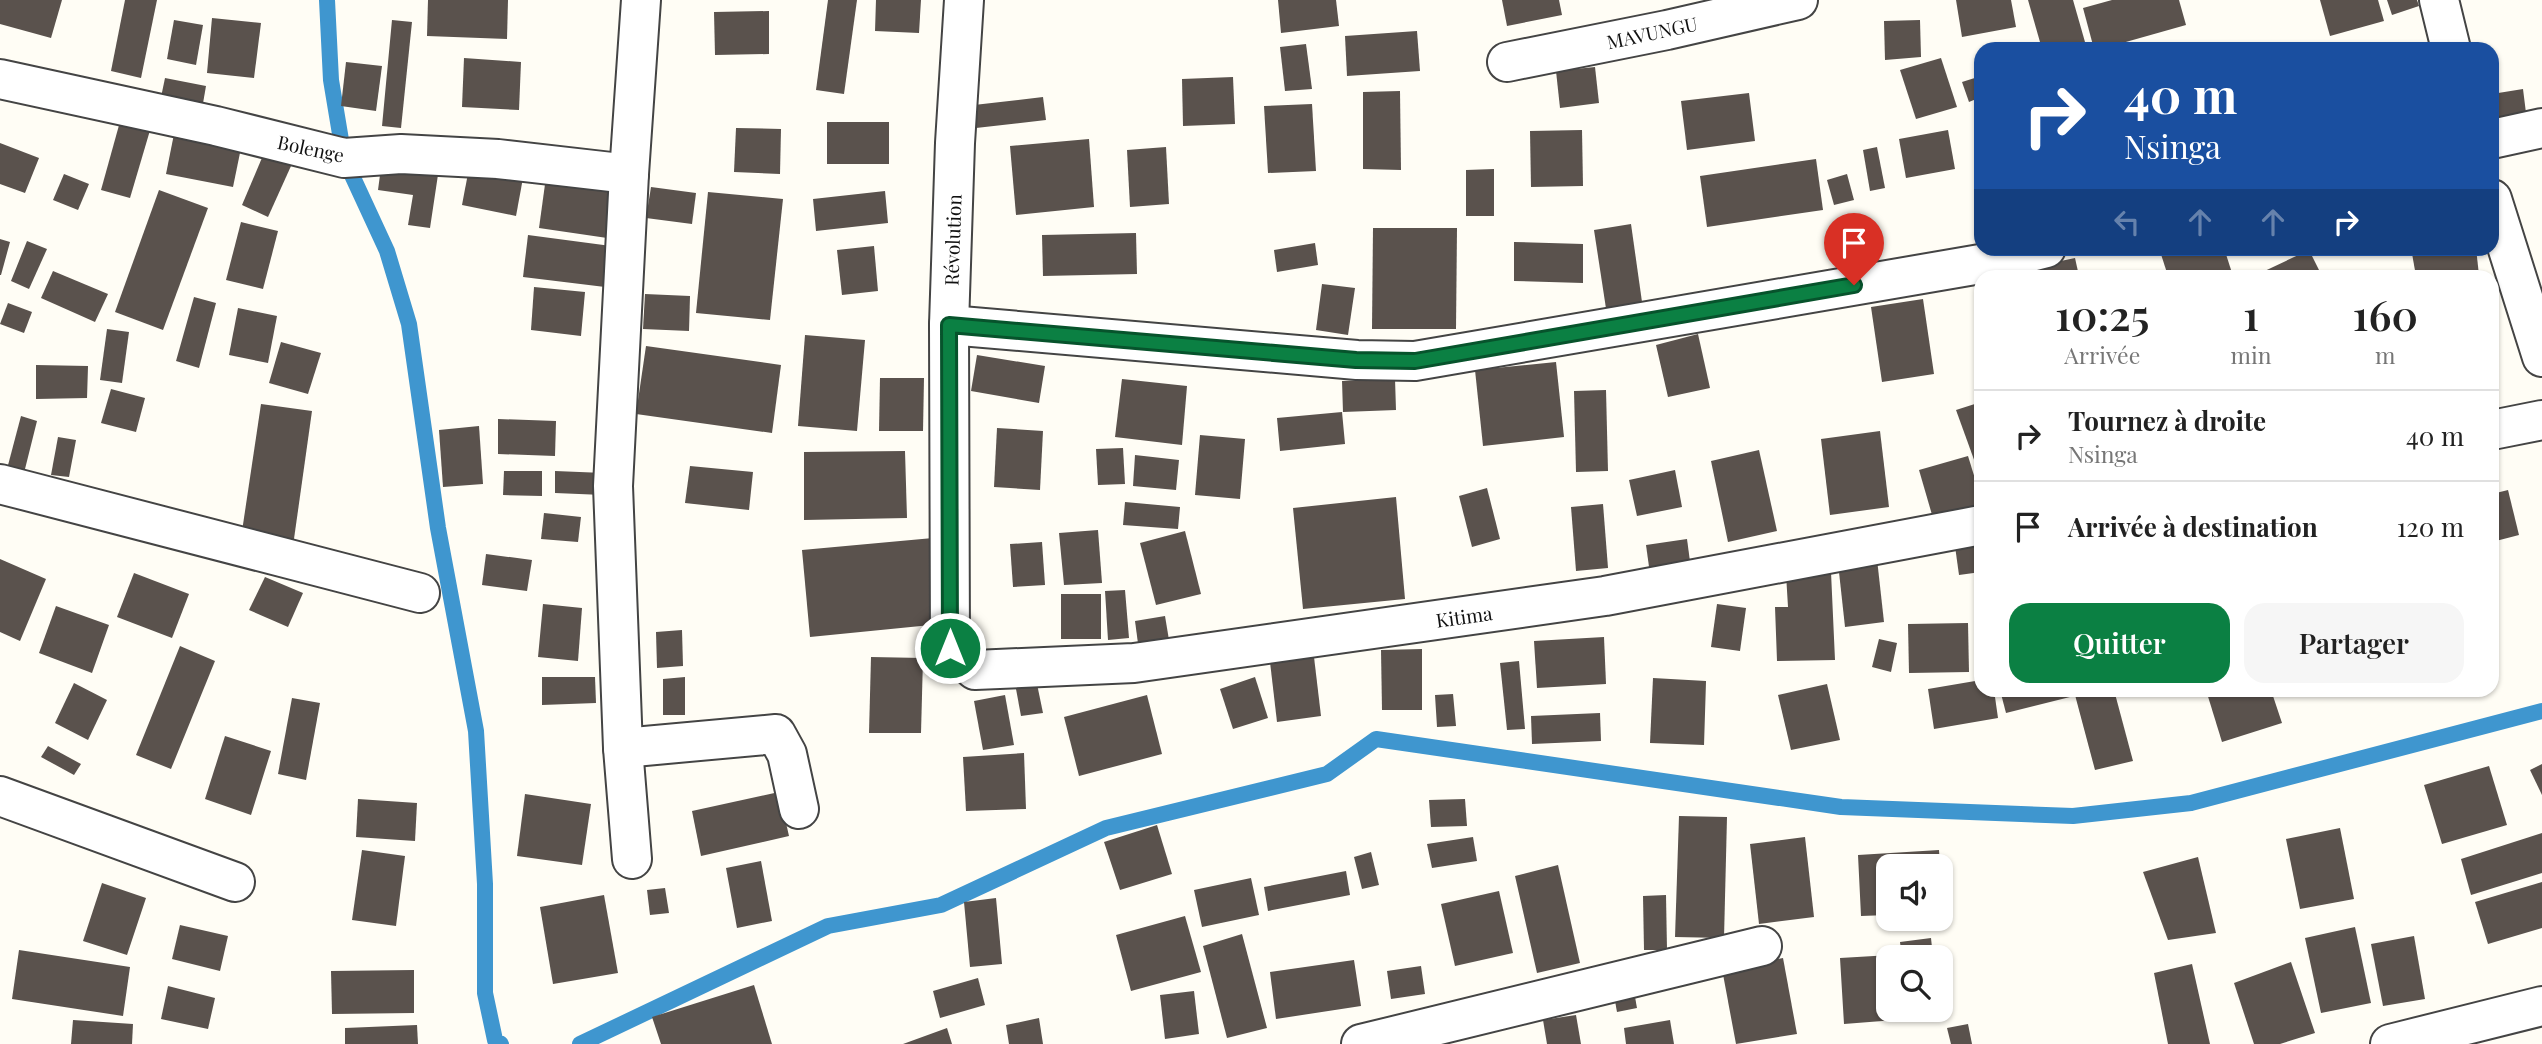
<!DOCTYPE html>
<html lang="fr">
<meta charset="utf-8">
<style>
body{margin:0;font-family:"Playfair Display",serif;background:#f6f6f6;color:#222;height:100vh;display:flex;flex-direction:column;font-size:26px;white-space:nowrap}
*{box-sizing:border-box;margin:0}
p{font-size:23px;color:#767676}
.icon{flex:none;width:38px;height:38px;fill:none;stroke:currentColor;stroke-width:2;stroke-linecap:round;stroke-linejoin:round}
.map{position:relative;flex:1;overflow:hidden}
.side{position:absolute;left:1974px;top:270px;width:525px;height:427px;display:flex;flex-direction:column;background:#fff;border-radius:21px;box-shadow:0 2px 5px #0004}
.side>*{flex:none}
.banner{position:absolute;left:1974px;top:42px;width:525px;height:214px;border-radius:21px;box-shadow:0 2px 5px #0004;background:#1a4fa0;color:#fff;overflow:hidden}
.controls{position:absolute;left:1876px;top:854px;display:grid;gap:14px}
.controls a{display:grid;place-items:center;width:77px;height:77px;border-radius:14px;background:#fff;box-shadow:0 2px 5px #0004;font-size:35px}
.pin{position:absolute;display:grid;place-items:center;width:60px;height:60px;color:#fff;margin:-72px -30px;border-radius:50% 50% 50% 0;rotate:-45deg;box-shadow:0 0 7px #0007}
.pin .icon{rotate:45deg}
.me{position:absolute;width:77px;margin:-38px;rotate:0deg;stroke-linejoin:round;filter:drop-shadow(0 0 5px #0008)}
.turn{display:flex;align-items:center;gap:24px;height:147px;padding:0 35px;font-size:32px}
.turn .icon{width:91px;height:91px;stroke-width:2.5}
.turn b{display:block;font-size:49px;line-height:60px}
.lanes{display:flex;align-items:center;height:66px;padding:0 35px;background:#0003;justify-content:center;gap:35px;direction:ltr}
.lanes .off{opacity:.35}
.eta{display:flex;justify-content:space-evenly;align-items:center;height:119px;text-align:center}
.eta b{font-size:42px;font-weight:600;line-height:49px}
.action{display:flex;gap:14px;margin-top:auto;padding:14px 35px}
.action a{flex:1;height:80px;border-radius:21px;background:#0b8043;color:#fff;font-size:28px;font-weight:600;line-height:80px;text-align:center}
.action a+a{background:#f6f6f6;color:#222}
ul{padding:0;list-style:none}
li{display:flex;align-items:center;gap:21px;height:91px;padding:0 35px;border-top:2px solid #e0e0e0}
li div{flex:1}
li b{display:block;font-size:26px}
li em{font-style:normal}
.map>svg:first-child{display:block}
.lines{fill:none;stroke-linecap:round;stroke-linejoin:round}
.stream{stroke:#3f96cf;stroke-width:16}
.building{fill:#5a524d}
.minor-casing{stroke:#444;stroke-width:42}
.minor{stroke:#fff;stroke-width:38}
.route-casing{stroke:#07532c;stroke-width:18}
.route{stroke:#0b8043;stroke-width:12}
.labels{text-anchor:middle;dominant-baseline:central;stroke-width:7;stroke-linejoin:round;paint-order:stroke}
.street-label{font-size:19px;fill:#111;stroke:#fff}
</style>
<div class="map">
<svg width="2542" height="1044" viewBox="0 0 2542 1044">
<rect width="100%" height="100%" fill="#fffdf5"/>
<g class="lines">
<!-- stream -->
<g class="stream">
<path d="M327 0 331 80 344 158 387 251 409 324 438 528 476 731 485 884V993L495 1040 501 1044"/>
<path d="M580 1044 828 926 941 905 1106 828 1327 774 1376 739 1841 807 2073 816 2191 803 2542 711"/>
</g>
</g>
<!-- building -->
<g class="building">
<path d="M0 0H62L51 38 0 24Z"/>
<path d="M125 0H157L141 78 111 71Z"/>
<path d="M428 0H508L507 39 427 36Z"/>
<path d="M828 0H857L844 94 816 90Z"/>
<path d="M876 0H921L919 33 875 31Z"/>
<path d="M1278 0H1336L1339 26 1281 33Z"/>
<path d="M1502 0H1559L1562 15 1507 26Z"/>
<path d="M1956 0H2011L2016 27 1962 37Z"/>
<path d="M2028 0H2073L2087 49H2042Z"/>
<path d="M2112 0H2179L2186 25 2101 49H2094L2083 8Z"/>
<path d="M2320 0H2378L2384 21 2330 36Z"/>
<path d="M2387 0H2417L2419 6 2392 15Z"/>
<path d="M769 11V54L715 55 714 12Z"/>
<path d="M212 18 261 23 254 78 207 73Z"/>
<path d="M174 20 203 25 196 65 167 59Z"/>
<path d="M392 20 412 22 401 128 382 126Z"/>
<path d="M1920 20 1921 57 1885 60 1884 21Z"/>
<path d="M1417 31 1420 71 1347 76 1345 36Z"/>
<path d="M1306 44 1312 89 1285 91 1280 47Z"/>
<path d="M464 58 521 62 519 110 462 107Z"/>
<path d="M1941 58 1957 107 1916 119 1900 70Z"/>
<path d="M346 62 382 66 376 111 341 106Z"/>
<path d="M1595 67 1599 103 1560 108 1556 71Z"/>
<path d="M1981 76V97L1969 102 1962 82Z"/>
<path d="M1233 77 1235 124 1183 126 1182 79Z"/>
<path d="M165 78 206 86 202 109 160 102Z"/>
<path d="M2523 89 2526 113 2492 118V94Z"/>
<path d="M1400 91 1401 170 1363 169V92Z"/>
<path d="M1749 93 1755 141 1687 150 1681 101Z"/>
<path d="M1043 97 1046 120 976 128 974 105Z"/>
<path d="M1312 104 1316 171 1268 173 1264 106Z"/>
<path d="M121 118 151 127 130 198 101 190Z"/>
<rect x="827" y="122" width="62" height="42"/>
<path d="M736 128 781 129 780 174 734 172Z"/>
<path d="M1582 130 1583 186 1531 187 1530 131Z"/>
<path d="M1948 130 1955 169 1906 178 1899 139Z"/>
<path d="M174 134 241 148 233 187 166 174Z"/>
<path d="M1089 139 1094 207 1016 215 1010 146Z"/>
<path d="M0 143 39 158 25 193 0 184Z"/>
<path d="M1166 147 1169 204 1130 207 1127 150Z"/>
<path d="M1877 147 1885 188 1870 191 1863 150Z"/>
<path d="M264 153 291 166 268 217 242 205Z"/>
<path d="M1816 159 1823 210 1707 227 1700 176Z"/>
<path d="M382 160 439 168 430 228 408 225 413 195 378 190Z"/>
<path d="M469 168 523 178 516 216 462 205Z"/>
<path d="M1494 169V216H1466V170Z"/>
<path d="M64 174 89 184 78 210 53 200Z"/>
<path d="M1847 174 1854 200 1834 205 1827 180Z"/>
<path d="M546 177 622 188 614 239 539 228Z"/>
<path d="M651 187 696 193 692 224 646 218Z"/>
<path d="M159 190 208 208 163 330 115 312Z"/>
<path d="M885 191 888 223 816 231 813 199Z"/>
<path d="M708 192 783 199 770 320 696 313Z"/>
<path d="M241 222 278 231 263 289 226 280Z"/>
<path d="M1631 224 1643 309 1607 315 1594 230Z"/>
<path d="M1373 228H1457L1456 329H1372Z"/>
<path d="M1136 233 1137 274 1043 276 1042 235Z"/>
<path d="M528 235 611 246 605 287 523 277Z"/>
<path d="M0 239 10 242 1 275H0Z"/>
<path d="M27 241 47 249 29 289 11 281Z"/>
<path d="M1514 242 1583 244V283L1514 281Z"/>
<path d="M1315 243 1318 265 1277 272 1274 250Z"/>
<path d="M874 246 878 291 842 295 837 250Z"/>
<path d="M2159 248H2224L2233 276H2168Z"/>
<path d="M2411 248H2476L2479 275 2416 276Z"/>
<path d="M2309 250 2322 276H2254Z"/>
<path d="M2075 258 2079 276H2039L2037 266Z"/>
<path d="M53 271 108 294 95 322 41 298Z"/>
<path d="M1322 284 1355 288 1348 335 1316 330Z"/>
<path d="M534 287 585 292 581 336 531 330Z"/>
<path d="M645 294 690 296 689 331 643 329Z"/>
<path d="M194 297 216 303 199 368 176 361Z"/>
<path d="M1923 299 1934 374 1882 382 1871 307Z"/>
<path d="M8 303 32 312 24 333 0 324Z"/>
<path d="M238 308 277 316 268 363 229 355Z"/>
<path d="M107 329 129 332 122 383 100 380Z"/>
<path d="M1698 334 1710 388 1668 397 1656 345Z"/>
<path d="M805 335 865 340 857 431 798 426Z"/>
<path d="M281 342 321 353 308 394 269 383Z"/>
<path d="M646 346 781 365 772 433 636 414Z"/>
<path d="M977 355 1045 366 1039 403 971 391Z"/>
<path d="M1556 362 1564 437 1483 446 1475 370Z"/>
<path d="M36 365 88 366 87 398 36 399Z"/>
<path d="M880 378H924L923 431H879Z"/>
<path d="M1122 379 1187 386 1182 445 1115 437Z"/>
<path d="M1395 379 1396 410 1343 412 1342 381Z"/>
<path d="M111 389 145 398 136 432 101 423Z"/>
<path d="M1606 390 1608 471 1576 472 1574 391Z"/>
<path d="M1981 402V479L1956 410Z"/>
<path d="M261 404 312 411 293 546 241 538Z"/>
<path d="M1342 412 1345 444 1280 451 1277 418Z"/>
<path d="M21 416 37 421 24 473 7 469Z"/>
<path d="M498 419 556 421 555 456 498 454Z"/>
<path d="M479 426 483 484 443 487 439 430Z"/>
<path d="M997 428 1043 431 1040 490 994 487Z"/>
<path d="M1880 431 1889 507 1830 515 1821 439Z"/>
<path d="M1200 435 1245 439 1240 499 1195 495Z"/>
<path d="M58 437 76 440 69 477 51 475Z"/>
<path d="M1123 448 1125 484 1098 485 1096 449Z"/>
<path d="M1759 450 1777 531 1728 542 1711 461Z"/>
<path d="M905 451 907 518 804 520V452Z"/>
<path d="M1135 455 1179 460 1176 490 1133 486Z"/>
<path d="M1968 456 1981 498V512L1935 525 1919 470Z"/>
<path d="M690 466 753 472 749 510 685 503Z"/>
<path d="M1675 470 1682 507 1637 516 1629 480Z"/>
<path d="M504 471H542V496L503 495Z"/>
<path d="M555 471 604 473 603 495 555 493Z"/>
<path d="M1487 488 1500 539 1472 547 1459 496Z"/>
<path d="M2508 490 2519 535 2492 542V494Z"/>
<path d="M1396 497 1405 599 1303 609 1293 508Z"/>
<path d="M1125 502 1180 507 1178 529 1123 525Z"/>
<path d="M1603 504 1608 568 1576 571 1571 507Z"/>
<path d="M544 513 581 517 578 542 541 539Z"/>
<path d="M1098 530 1102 583 1064 585 1059 533Z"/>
<path d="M1185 531 1201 594 1156 605 1140 543Z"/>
<path d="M1981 535V572L1959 575 1954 539Z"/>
<path d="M933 538 941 624 810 637 802 550Z"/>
<path d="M1687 539 1691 569 1650 574 1646 545Z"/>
<path d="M1042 542 1045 585 1013 587 1010 544Z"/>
<path d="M486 554 532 560 527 591 482 585Z"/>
<path d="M0 559 46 579 20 641 0 632Z"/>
<path d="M1877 559 1884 622 1845 627 1838 563Z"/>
<path d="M1831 572 1835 660 1777 661 1775 607H1788L1786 574Z"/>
<path d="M134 573 189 594 172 638 117 617Z"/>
<path d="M265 577 303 593 288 627 249 610Z"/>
<path d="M1125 590 1129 638 1108 640 1105 591Z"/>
<rect x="1061" y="594" width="40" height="45"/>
<path d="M543 604 582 608 578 661 538 657Z"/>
<path d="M1717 604 1746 608 1740 651 1711 647Z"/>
<path d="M56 606 109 625 92 673 39 653Z"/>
<path d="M1165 616 1170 646 1139 651 1135 621Z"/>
<path d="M1968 623 1969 672 1909 673 1908 624Z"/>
<path d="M682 630 683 666 657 668 656 632Z"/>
<path d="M1604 637 1606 684 1537 688 1534 641Z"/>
<path d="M1879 639 1897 643 1891 672 1872 667Z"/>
<path d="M180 646 215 661 171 769 136 755Z"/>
<path d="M1422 649V710H1382L1381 650Z"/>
<path d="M871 657 923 658 921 733H869Z"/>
<path d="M1314 657 1321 716 1277 722 1270 662Z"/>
<path d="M1519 661 1525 729 1507 730 1500 663Z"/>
<path d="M542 677H595L596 703 542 705Z"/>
<path d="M685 677V715H663V679Z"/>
<path d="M1255 677 1268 718 1233 729 1220 689Z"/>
<path d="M1653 678 1706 681 1704 745 1650 743Z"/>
<path d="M1981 680V690H1994L1998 718 1934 729 1928 689Z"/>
<path d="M74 683 107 700 88 740 55 723Z"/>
<path d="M1037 684 1043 713 1021 716 1016 689Z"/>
<path d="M1827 684 1840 740 1791 750 1778 695Z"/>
<path d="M2000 690H2068L2070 697 2006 713Z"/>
<path d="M2097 690H2114L2133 761 2095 770 2075 695Z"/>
<path d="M2206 690H2271L2282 723 2222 742Z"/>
<path d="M1453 694 1456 726 1437 727 1435 695Z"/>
<path d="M1005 695 1014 745 983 750 974 701Z"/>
<path d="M1147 695 1162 754 1079 776 1064 717Z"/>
<path d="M292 698 320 703 306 780 278 774Z"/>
<path d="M1600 713 1601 741 1532 744 1531 716Z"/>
<path d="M225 736 271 751 251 815 205 799Z"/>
<path d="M48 746 81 764 74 775 41 757Z"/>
<path d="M1024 753 1026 809 966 811 963 757Z"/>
<path d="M2542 764V795L2530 770Z"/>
<path d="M2489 766 2507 825 2442 844 2424 785Z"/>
<path d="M779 792 789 836 701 856 692 811Z"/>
<path d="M525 794 591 804 582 865 517 856Z"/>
<path d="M358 799 417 803 415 841 356 837Z"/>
<path d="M1465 799 1467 826 1431 827 1429 800Z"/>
<path d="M1679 816 1727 817 1724 938 1675 937Z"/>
<path d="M1157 825 1172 874 1120 890 1104 842Z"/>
<path d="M2340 828 2354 899 2300 909 2286 839Z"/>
<path d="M2542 833V873L2471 895 2461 859Z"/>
<path d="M1473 837 1477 861 1432 868 1427 844Z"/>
<path d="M1805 837 1814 917 1759 924 1750 844Z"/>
<path d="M362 850 405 856 396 926 352 920Z"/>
<path d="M1939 850 1940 866H1888V915L1861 916 1858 855Z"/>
<path d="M1371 852 1379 885 1362 889 1354 857Z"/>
<path d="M2198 857 2216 933 2168 940 2143 872Z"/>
<path d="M761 861 772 921 737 928 726 868Z"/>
<path d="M1558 865 1580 963 1537 973 1515 876Z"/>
<path d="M1346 871 1350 895 1268 911 1264 887Z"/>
<path d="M1251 878 1259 915 1202 927 1194 890Z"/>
<path d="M2542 882V928L2488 944 2475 902Z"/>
<path d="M102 883 146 898 127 955 83 941Z"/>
<path d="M665 888 669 913 650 915 647 890Z"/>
<path d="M1499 891 1513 953 1455 966 1441 904Z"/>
<path d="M604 895 618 973 553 984 540 907Z"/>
<path d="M1666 895 1667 950H1644L1643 896Z"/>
<path d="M996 898 1002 964 970 967 964 902Z"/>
<path d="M1185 916 1201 972 1131 991 1116 935Z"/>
<path d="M180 925 228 936 220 971 172 959Z"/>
<path d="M2355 927 2371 1003 2321 1013 2305 938Z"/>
<path d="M1242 934 1267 1028 1227 1038 1203 946Z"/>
<path d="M2414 936 2425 999 2383 1006 2371 944Z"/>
<path d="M1931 938 1933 957H1902L1900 942Z"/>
<path d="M19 950 130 967 123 1016 12 999Z"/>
<path d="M1891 955V957H1888V1010H1894L1895 1020 1844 1024 1840 958Z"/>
<path d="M1783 958 1797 1034 1736 1044 1722 969Z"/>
<path d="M1354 960 1361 1006 1276 1019 1270 972Z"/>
<path d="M2291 962 2315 1033 2280 1044H2254L2234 983Z"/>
<path d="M2192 964 2210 1044H2168L2154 973Z"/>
<path d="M1421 966 1425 994 1391 999 1387 971Z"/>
<path d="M414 970V1013L332 1014 331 971Z"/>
<path d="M978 978 985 1005 940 1018 933 991Z"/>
<path d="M754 985 772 1044H661L652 1017Z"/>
<path d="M168 986 215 998 208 1029 161 1019Z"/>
<path d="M1633 986 1637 1008 1617 1012 1613 990Z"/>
<path d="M1194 991 1199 1034 1165 1039 1160 995Z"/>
<path d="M1576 1015 1581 1044H1547L1543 1020Z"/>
<path d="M1039 1018 1043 1044H1009L1006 1025Z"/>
<path d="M73 1020 133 1024 132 1044H71Z"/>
<path d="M1670 1020 1674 1044H1626L1624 1028Z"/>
<path d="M1968 1024 1972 1044H1951L1947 1028Z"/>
<path d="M417 1025 418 1044H345V1028Z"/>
<path d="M947 1028 952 1044H903Z"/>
</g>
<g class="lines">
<!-- minor casing -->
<g class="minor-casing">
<g id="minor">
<path d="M964 0 955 143 949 325 950 648 975 670 1134 663 1605 596 1981 525"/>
<path d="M2439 0 2451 49"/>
<path d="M1507 62 1667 30 1798 0"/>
<path d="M0 79 216 126 344 158 401 154 498 159 629 174"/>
<path d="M2492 139 2542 128"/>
<path d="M2492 199 2542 357"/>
<path d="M949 325 1357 360 1415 361 1992 262 2046 248"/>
<path d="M2492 430 2542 420"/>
<path d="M0 484 420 593"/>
<path d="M623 748 776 734 787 754 799 809"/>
<path d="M0 796 235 882"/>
<path d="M632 859 623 748 613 486 629 174 641 0"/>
<path d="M1361 1044 1762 946"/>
<path d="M2390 1044 2542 1006"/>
</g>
</g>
<!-- minor -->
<use href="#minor" class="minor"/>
</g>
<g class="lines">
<!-- route casing -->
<g class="route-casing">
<path id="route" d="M950 648 949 325 1356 360 1415 361 1854 285"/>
</g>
<!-- route -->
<use href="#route" class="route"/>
</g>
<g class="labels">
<!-- street labels -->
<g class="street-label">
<text transform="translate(1652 32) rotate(-12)">MAVUNGU</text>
<text transform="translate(311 148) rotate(12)">Bolenge</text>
<text transform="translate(952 240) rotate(-88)">Révolution</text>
<text transform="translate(1464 616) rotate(-8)">Kitima</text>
</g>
</g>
</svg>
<div class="controls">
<a><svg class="icon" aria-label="sound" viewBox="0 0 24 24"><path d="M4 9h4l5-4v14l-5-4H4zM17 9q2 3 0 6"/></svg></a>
<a><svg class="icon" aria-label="search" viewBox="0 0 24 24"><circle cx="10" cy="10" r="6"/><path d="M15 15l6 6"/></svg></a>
</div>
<div class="pin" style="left:1854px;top:285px;background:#d93025"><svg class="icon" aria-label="arrive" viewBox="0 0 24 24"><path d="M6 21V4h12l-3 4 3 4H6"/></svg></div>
<svg class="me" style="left:950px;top:648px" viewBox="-20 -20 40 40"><circle r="17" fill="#0b8043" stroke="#fff" stroke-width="3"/><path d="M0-11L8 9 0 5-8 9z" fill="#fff"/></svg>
<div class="banner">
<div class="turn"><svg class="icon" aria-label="right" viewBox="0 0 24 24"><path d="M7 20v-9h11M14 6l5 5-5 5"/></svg><div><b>40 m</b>Nsinga</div></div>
<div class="lanes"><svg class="icon off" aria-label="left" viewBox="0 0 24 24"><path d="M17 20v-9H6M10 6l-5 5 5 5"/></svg><svg class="icon off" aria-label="ahead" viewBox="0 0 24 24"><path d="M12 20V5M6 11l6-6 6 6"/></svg><svg class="icon off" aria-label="ahead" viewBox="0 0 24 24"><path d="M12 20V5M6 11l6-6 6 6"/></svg><svg class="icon" aria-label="right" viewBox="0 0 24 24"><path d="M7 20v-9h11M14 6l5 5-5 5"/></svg></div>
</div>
<section class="side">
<div class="eta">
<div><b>10:25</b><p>Arrivée</p></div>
<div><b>1</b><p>min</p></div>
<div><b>160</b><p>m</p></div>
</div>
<ul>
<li><svg class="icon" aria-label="right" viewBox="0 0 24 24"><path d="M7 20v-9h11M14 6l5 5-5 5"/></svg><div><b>Tournez à droite</b><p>Nsinga</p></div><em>40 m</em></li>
<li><svg class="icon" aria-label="arrive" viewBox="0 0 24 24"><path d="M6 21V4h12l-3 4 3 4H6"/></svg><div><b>Arrivée à destination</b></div><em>120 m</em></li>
</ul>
<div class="action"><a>Quitter</a><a>Partager</a></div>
</section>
</div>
